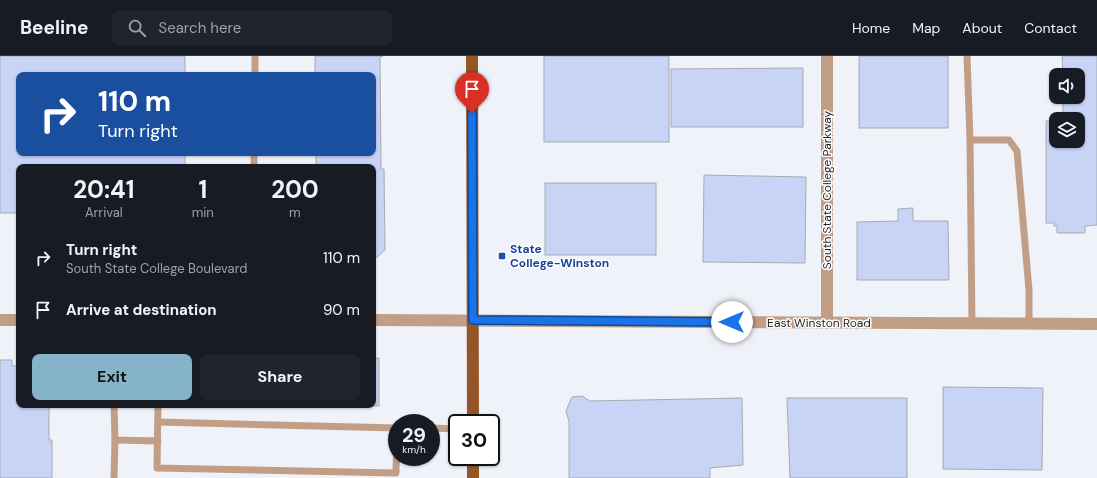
<!DOCTYPE html>
<style>
body{margin:0;font-family:"DM Sans",sans-serif;background:#20242c;color:#f1f3f6;height:100vh;display:flex;flex-direction:column;font-size:15px;white-space:nowrap}
*{box-sizing:border-box;margin:0}
p{font-size:13px;color:#9ea1a6}
.icon{flex:none;width:22px;height:22px;fill:none;stroke:currentColor;stroke-width:2;stroke-linecap:round;stroke-linejoin:round}
.map{position:relative;flex:1;overflow:hidden}
.sheet{position:absolute;left:16px;top:108px;width:360px;height:244px;display:flex;flex-direction:column;background:#171b24;border-radius:8px;box-shadow:0 1px 3px #0004}
.sheet>*{flex:none}
.banner{position:absolute;left:16px;top:16px;width:360px;height:84px;border-radius:8px;box-shadow:0 1px 3px #0004;background:#1a4fa0;color:#fff;overflow:hidden}
.buttons{position:absolute;left:1049px;top:12px;display:grid;gap:8px}
.buttons a{display:grid;place-items:center;width:36px;height:36px;border-radius:8px;background:#171b24;box-shadow:0 1px 3px #0004;font-size:20px}
.speed{position:absolute;left:388px;top:358px;display:flex;gap:8px;font-size:20px;font-weight:700;text-align:center}
.speed>*{display:grid;place-content:center;width:52px;height:52px;border-radius:50%;background:#171b24;box-shadow:0 1px 3px #0004;line-height:1}
.speed small{font-size:10px;font-weight:400}
.speed .limit{border:2px solid #111;border-radius:6px;background:#fff;color:#111}
.pin{position:absolute;display:grid;place-items:center;width:34px;height:34px;color:#fff;margin:-41px -17px;border-radius:50% 50% 50% 0;rotate:-45deg;box-shadow:0 0 4px #0007}
.pin .icon{rotate:45deg}
.me{position:absolute;width:44px;margin:-22px;rotate:270deg;stroke-linejoin:round;filter:drop-shadow(0 0 3px #0008)}
.turn{display:flex;align-items:center;gap:14px;height:84px;padding:0 16px;font-size:18px}
.turn .icon{width:52px;height:52px;stroke-width:2.5}
.turn b{display:block;font-size:28px;line-height:34px}
.eta{display:flex;justify-content:space-evenly;align-items:center;height:68px;text-align:center}
.eta b{font-size:24px;font-weight:700;line-height:28px}
.cta{display:flex;gap:8px;margin-top:auto;padding:8px 16px}
.cta a{flex:1;height:46px;border-radius:8px;background:#85b4ca;color:#111;font-size:16px;font-weight:700;line-height:46px;text-align:center}
.cta a+a{background:#20242c;color:#f1f3f6}
ul{padding:0;list-style:none}
li{display:flex;align-items:center;gap:12px;height:52px;padding:0 16px}
li div{flex:1}
li b{display:block;font-size:15px}
li em{font-style:normal}
header{display:flex;align-items:center;gap:24px;box-sizing:border-box;height:56px;padding:0 20px;background:#171b24;border-bottom:1px solid #363941}
header strong{font-size:19px}
nav{display:flex;gap:22px;margin-inline-start:auto;font-size:14px}
.search{width:280px;height:36px;background:#20242c;display:flex;align-items:center;gap:10px;box-sizing:border-box;padding:0 14px;border-radius:8px;color:#9ea1a6;font-size:15px}
.map>svg:first-child{display:block}
.building{fill:#c8d4f6;stroke:#a7aab0;fill-rule:evenodd}
.lines{fill:none;stroke-linecap:round;stroke-linejoin:round}
.lane{stroke:#c39e87;stroke-width:7}
.street{stroke:#c39e87;stroke-width:12}
.primary{stroke:#955627;stroke-width:12}
.route-casing{stroke:#114b97;stroke-width:10}
.route{stroke:#1a73e8;stroke-width:7}
.transit-dot{fill:#1a4fb4;stroke:#fff;stroke-width:1.5}
.labels{text-anchor:middle;dominant-baseline:central;stroke-width:3;stroke-linejoin:round;paint-order:stroke}
.street-label{font-size:12px;fill:#1e1f21;stroke:#fff}
.transit-label{font-size:12px;font-weight:bold;fill:#164399;stroke:#fff;text-anchor:start}
</style>
<header>
<strong>Beeline</strong>
<div class="search"><svg class="icon" aria-label="search" viewBox="0 0 24 24"><circle cx="10" cy="10" r="6"/><path d="M15 15l6 6"/></svg>Search here</div>
<nav><a>Home</a><a>Map</a><a>About</a><a>Contact</a></nav>
</header>
<div class="map">
<svg width="1097" height="422" viewBox="0 0 1097 422">
<rect width="100%" height="100%" fill="#f0f2f9"/>
<!-- building -->
<g class="building">
<path d="M0 0H185V19H19V97H185V111H19V157H0Z"/>
<path d="M315 0H383L380 1 381 113H384L385 194 373 205V111H316V97H373V19H315Z"/>
<rect x="544" y="0" width="125" height="86"/>
<rect x="859" y="0" width="89" height="72"/>
<path d="M1062 0H1097V169L1085 170V177H1057V170H1054V167H1046V65H1052V59H1063V41H1078V19H1063ZM1056 63H1078V85H1056Z"/>
<path d="M803 12V71H671V13Z"/>
<path d="M704 119 806 121 805 207 703 206Z"/>
<rect x="545" y="127" width="111" height="72"/>
<path d="M913 152V165H948L949 224H857V166L898 165V153Z"/>
<path d="M373 302H379V350L293 351V349H373Z"/>
<path d="M0 304H12V310H19V349H49V384H52V422H0Z"/>
<path d="M943 331 1043 332 1042 414 943 413Z"/>
<path d="M582 340 590 345 742 342 743 409 710 412V422H569V365L566 355 572 341Z"/>
<path d="M787 342H907V422H790Z"/>
</g>
<g class="lines">
<!-- lane -->
<g class="lane">
<path d="M967 0 970 84 972 268"/>
<path d="M255 19V0"/>
<path d="M970 84H1009L1017 95 1029 234V268"/>
<path d="M254 111V97"/>
<path d="M114 349 115 384 158 385"/>
<path d="M158 349 157 412 396 417 397 372"/>
<path d="M158 366 397 372"/>
<path d="M431 372 457 373"/>
<path d="M114 422 115 384"/>
</g>
<!-- street -->
<g class="street">
<path d="M0 264H19"/>
<path d="M373 264 1097 268"/>
<path d="M827 267V0"/>
</g>
<!-- primary -->
<g class="primary">
<path d="M472 0 473 367"/>
<path d="M473 401V422"/>
</g>
</g>
<g class="lines">
<!-- route casing -->
<g class="route-casing">
<path id="route" d="M472 57 473 264 732 266"/>
</g>
<!-- route -->
<use href="#route" class="route"/>
</g>
<!-- markers -->
<rect class="transit-dot" x="498" y="196" width="8" height="8" rx="2"/>
<g class="labels">
<!-- street labels -->
<g class="street-label">
<text transform="translate(827 134) rotate(-90)">South State College Parkway</text>
<text x="819" y="267">East Winston Road</text>
</g>
<!-- transit labels -->
<g class="transit-label">
<text x="510" y="193">State<tspan x="510" dy="14">College-Winston</tspan></text>
</g>
</g>
</svg>
<div class="buttons">
<a><svg class="icon" aria-label="sound" viewBox="0 0 24 24"><path d="M4 9h4l5-4v14l-5-4H4zM17 9q2 3 0 6"/></svg></a>
<a><svg class="icon" aria-label="layers" viewBox="0 0 24 24"><path d="M12 4l9 5-9 5-9-5zM3 14l9 5 9-5"/></svg></a>
</div>
<div class="speed"><div>29<small>km/h</small></div><div class="limit">30</div></div>
<div class="pin" style="left:472px;top:57px;background:#d93025"><svg class="icon" aria-label="arrive" viewBox="0 0 24 24"><path d="M6 21V4h12l-3 4 3 4H6"/></svg></div>
<svg class="me" style="left:732px;top:266px" viewBox="-20 -20 40 40"><circle r="19" fill="#fff"/><path d="M0-13L10 11 0 6-10 11z" fill="#1a73e8"/></svg>
<div class="banner">
<div class="turn"><svg class="icon" aria-label="right" viewBox="0 0 24 24"><path d="M7 20v-9h11M14 6l5 5-5 5"/></svg><div><b>110 m</b>Turn right</div></div>
</div>
<section class="sheet">
<div class="eta">
<div><b>20:41</b><p>Arrival</p></div>
<div><b>1</b><p>min</p></div>
<div><b>200</b><p>m</p></div>
</div>
<ul>
<li><svg class="icon" aria-label="right" viewBox="0 0 24 24"><path d="M7 20v-9h11M14 6l5 5-5 5"/></svg><div><b>Turn right</b><p>South State College Boulevard</p></div><em>110 m</em></li>
<li><svg class="icon" aria-label="arrive" viewBox="0 0 24 24"><path d="M6 21V4h12l-3 4 3 4H6"/></svg><div><b>Arrive at destination</b></div><em>90 m</em></li>
</ul>
<div class="cta"><a>Exit</a><a>Share</a></div>
</section>
</div>
